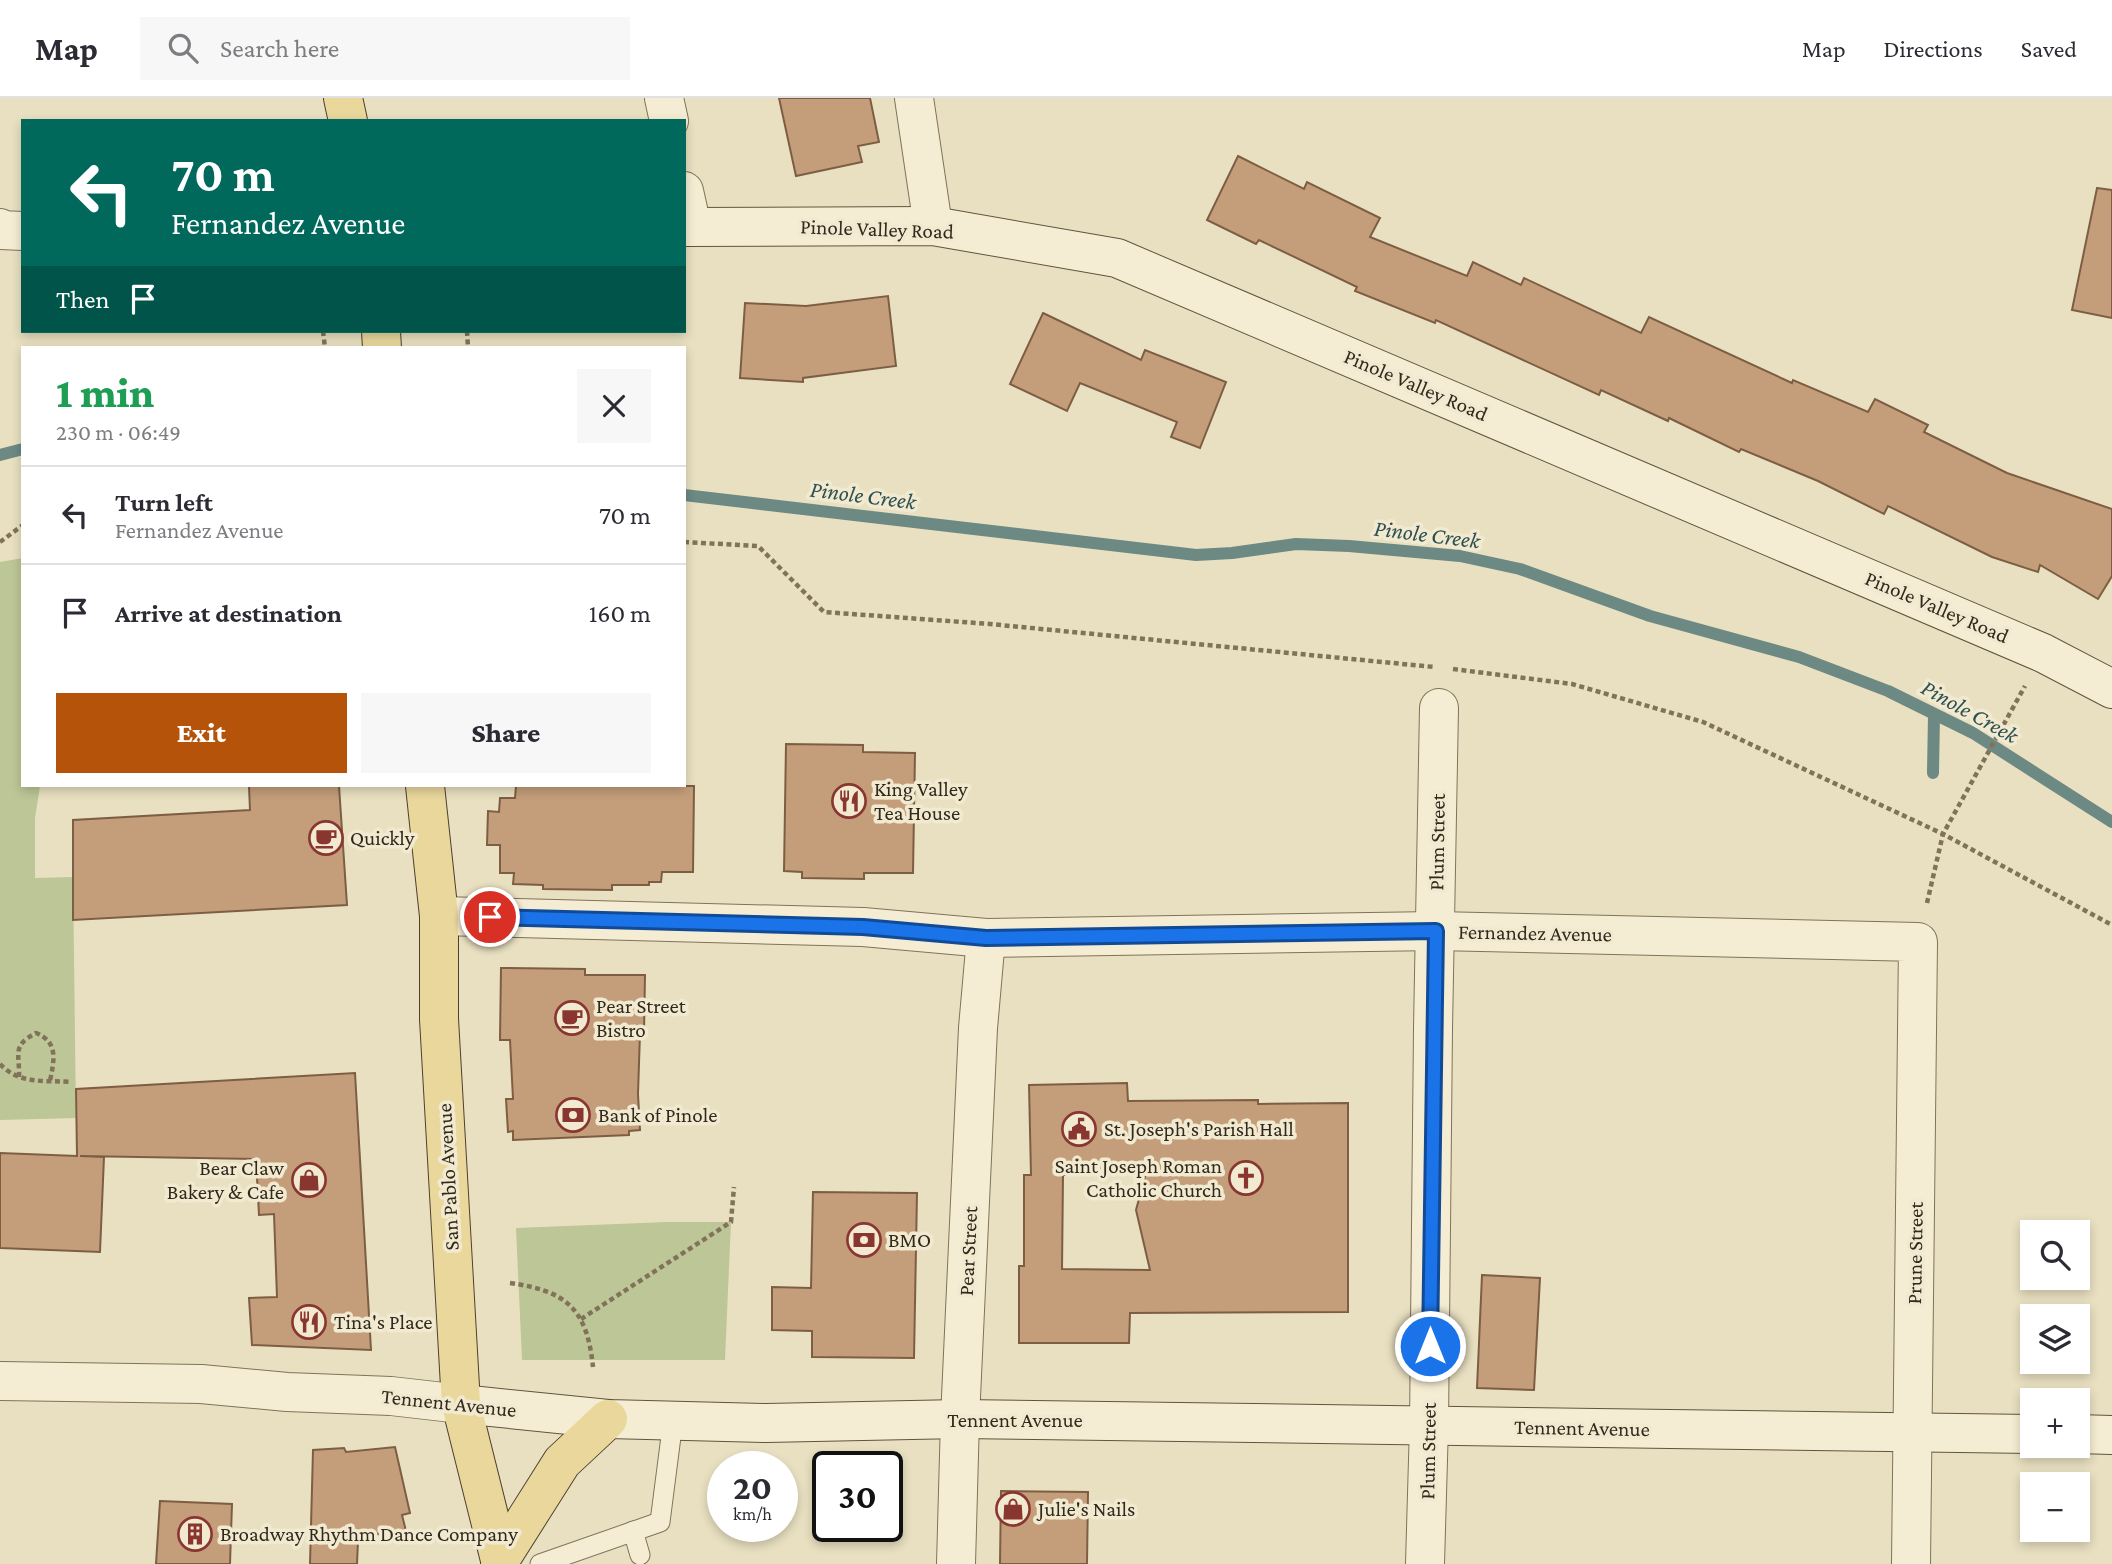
<!DOCTYPE html>
<meta charset="utf-8">
<style>
body{margin:0;font-family:"Crimson Pro",serif;background:#f7f7f7;color:#2b2b33;height:100vh;display:flex;flex-direction:column;font-size:26px;white-space:nowrap}
*{box-sizing:border-box;margin:0}
p{font-size:23px;color:#7c7c81}
.icon{flex:none;width:38px;height:38px;fill:none;stroke:currentColor;stroke-width:2;stroke-linecap:round;stroke-linejoin:round}
.map{position:relative;flex:1;overflow:hidden}
.details{position:absolute;left:21px;top:248px;width:665px;height:441px;display:flex;flex-direction:column;background:#fff;border-radius:0px;box-shadow:0 4px 10px #0003}
.details>*{flex:none}
.hud{position:absolute;left:21px;top:21px;width:665px;height:214px;border-radius:0px;box-shadow:0 4px 10px #0003;background:#00695c;color:#fff;overflow:hidden}
.tools{position:absolute;left:2020px;top:1122px;display:grid;gap:14px}
.tools a{display:grid;place-items:center;width:70px;height:70px;border-radius:0px;background:#fff;box-shadow:0 4px 10px #0003;font-size:35px}
.speed{position:absolute;left:707px;top:1353px;display:flex;gap:14px;font-size:35px;font-weight:700;text-align:center}
.speed>*{display:grid;place-content:center;width:91px;height:91px;border-radius:50%;background:#fff;box-shadow:0 4px 10px #0003;line-height:1}
.speed small{font-size:18px;font-weight:400}
.speed .limit{border:4px solid #111;border-radius:10px;background:#fff;color:#111}
.pin{position:absolute;display:grid;place-items:center;width:60px;height:60px;color:#fff;margin:-30px;border:4px solid #fff;border-radius:50%;box-shadow:0 2px 7px #0007}
.me{position:absolute;width:77px;margin:-38px;rotate:0deg;stroke-linejoin:round;filter:drop-shadow(0 0 5px #0008)}
.turn{display:flex;align-items:center;gap:24px;height:147px;padding:0 35px;font-size:32px}
.turn .icon{width:91px;height:91px;stroke-width:2.5}
.turn b{display:block;font-size:49px;line-height:60px}
.then{display:flex;align-items:center;height:66px;padding:0 35px;background:#0003;gap:14px;font-size:26px}
.round{display:grid;place-items:center;flex:none;width:74px;height:74px;border-radius:0px;background:#f7f7f7}
.head{display:flex;align-items:center;justify-content:space-between;height:119px;padding:0 35px}
h1{font-size:42px;font-weight:800;line-height:52px;color:#1e9e55}
.action{display:flex;gap:14px;margin-top:auto;padding:14px 35px}
.action a{flex:1;height:80px;border-radius:0px;background:#b45309;color:#fff;font-size:28px;font-weight:800;line-height:80px;text-align:center}
.action a+a{background:#f7f7f7;color:#2b2b33}
ul{padding:0;list-style:none}
li{display:flex;align-items:center;gap:21px;height:98px;padding:0 35px;border-top:2px solid #e1e1e2}
li div{flex:1}
li b{display:block;font-size:26px}
li em{font-style:normal}
header{display:flex;align-items:center;gap:42px;box-sizing:border-box;height:98px;padding:0 35px;background:#fff;border-bottom:2px solid #e1e1e2}
header strong{font-size:33px}
nav{display:flex;gap:38px;margin-inline-start:auto;font-size:24px}
.search{width:490px;height:63px;background:#f7f7f7;display:flex;align-items:center;gap:18px;box-sizing:border-box;padding:0 24px;border-radius:0px;color:#7c7c81;font-size:26px}
.map>svg:first-child{display:block}
.green{fill:#bdc696}
.lines{fill:none;stroke-linecap:round;stroke-linejoin:round}
.stream{stroke:#6c8983;stroke-width:12}
.building{fill:#c49e7a;stroke:#7d5e43;stroke-width:2;fill-rule:evenodd}
.service-casing{stroke:#81725a;stroke-width:21}
.minor-casing{stroke:#81725a;stroke-width:40}
.tertiary-casing{stroke:#81725a;stroke-width:40}
.secondary-casing{stroke:#62533e;stroke-width:40}
.primary-casing{stroke:#4f402e;stroke-width:40}
.path{stroke:#81725a;stroke-width:4.5;stroke-dasharray:5 3.5;stroke-linecap:butt}
.service{stroke:#f5edd3;stroke-width:19}
.minor{stroke:#f5edd3;stroke-width:38}
.tertiary{stroke:#f5edd3;stroke-width:38}
.secondary{stroke:#f5edd3;stroke-width:38}
.primary{stroke:#e9d79c;stroke-width:38}
.route-casing{stroke:#114b97;stroke-width:18}
.route{stroke:#1a73e8;stroke-width:12}
.labels{text-anchor:middle;dominant-baseline:central;stroke-width:7;stroke-linejoin:round;paint-order:stroke}
.street-label{font-size:21px;fill:#32291d;stroke:#f1ead0}
.poi-label{font-size:21px;fill:#32291d;stroke:#f1ead0;text-anchor:start}
.water-label{font-size:23px;font-style:italic;fill:#2e5050;stroke:#f1ead0}
</style>
<header>
<strong>Map</strong>
<div class="search"><svg class="icon" aria-label="search" viewBox="0 0 24 24"><circle cx="10" cy="10" r="6"/><path d="M15 15l6 6"/></svg>Search here</div>
<nav><a>Map</a><a>Directions</a><a>Saved</a></nav>
</header>
<div class="map">
<svg width="2112" height="1466" viewBox="0 0 2112 1466">
<rect width="100%" height="100%" fill="#e9e0c1"/>
<!-- green -->
<g class="green">
<path d="M23 460V688H40L35 720V780L73 779 76 1020 0 1022V464Z"/>
<path d="M667 1124H731L725 1262H522L516 1130Z"/>
</g>
<g class="lines">
<!-- stream -->
<g class="stream">
<path d="M0 357 23 351"/>
<path d="M684 397 1196 457 1232 455 1296 446 1349 448 1460 458 1520 471 1650 518 1799 559 1888 593 1973 635 2112 724"/>
<path d="M1933 675 1934 617"/>
</g>
</g>
<!-- building -->
<g class="building">
<path d="M779 0H870L879 44 858 48 862 64 796 78Z"/>
<path d="M1238 58 1304 91 1307 84 1380 120 1370 139 1467 178 1473 164 1521 187 1524 180 1641 235 1649 219 1792 285 1793 282 1868 314 1875 301 1928 327 1924 334 2007 375 2112 411V478L2098 501 2040 467 2038 474 1992 459 1888 408 1884 416 1818 383 1741 351 1739 354 1669 320 1668 323 1601 292 1599 297 1436 222 1435 225 1355 193 1357 189 1259 142 1256 146 1207 122Z"/>
<path d="M2097 90 2112 92V220L2072 212Z"/>
<path d="M888 198 896 268 803 280V284L740 280 745 205 806 208Z"/>
<path d="M1043 215 1141 262 1145 252 1226 284 1200 350 1171 339 1177 324 1080 285 1067 313 1010 286Z"/>
<path d="M786 646 863 647V654L915 655 913 775H864V781L802 780V774L784 773Z"/>
<path d="M249 688H339L347 807 73 822V722L250 712Z"/>
<path d="M516 688H694L693 774H662L661 784H649V787H612V792L543 791V787L513 786 514 775H500V747H487L488 713 499 714 500 700H515Z"/>
<path d="M501 870 585 871V877H645L644 934 640 935 638 996 640 1032 629 1033V1037L513 1042V1033L508 1034 506 1001H513L510 942H500Z"/>
<path d="M355 975 371 1252 252 1247 249 1200 277 1199 274 1116 259 1117 256 1061 80 1058 104 1059 100 1154 0 1150V1055L77 1058 76 991Z"/>
<path d="M1127 985 1128 1003 1258 1002V1006L1348 1005V1214L1130 1215 1129 1245H1019V1168H1024V1077H1031L1029 987ZM1146 1075 1136 1112 1150 1172 1062 1171 1063 1077Z"/>
<path d="M813 1094 917 1095 914 1260 812 1259V1233L772 1232V1189L811 1190Z"/>
<path d="M1482 1177 1540 1180 1534 1292 1477 1290Z"/>
<path d="M395 1349 410 1415 402 1417 407 1437 376 1436V1444L358 1443 357 1466H310L313 1352 344 1350 346 1354Z"/>
<path d="M1001 1393 1088 1394 1087 1466H1000Z"/>
<path d="M160 1403 232 1406 230 1466H156Z"/>
</g>
<g class="lines">
<!-- service casing -->
<g class="service-casing">
<g id="service">
<path d="M633 1433 640 1457"/>
<path d="M540 1466 660 1424 673 1323"/>
</g>
</g>
<!-- minor casing -->
<g class="minor-casing">
<g id="minor">
<path d="M664 0 669 23"/>
<path d="M914 0 933 128"/>
<path d="M684 93 692 129"/>
<path d="M0 130 1 132 23 133"/>
<path d="M439 818 863 829 986 840 1436 833 1918 844 1911 1466"/>
<path d="M960 1321 978 930 986 840"/>
<path d="M1425 1466 1429 1327 1433 931 1439 610"/>
</g>
</g>
<!-- tertiary casing -->
<g class="tertiary-casing">
<g id="tertiary">
<path d="M0 1283 201 1286 287 1294 391 1298 461 1306"/>
<path d="M956 1466 960 1321"/>
</g>
</g>
<!-- secondary casing -->
<g class="secondary-casing">
<g id="secondary">
<path d="M684 129 933 128 1117 160 2043 555 2112 591"/>
<path d="M461 1306 608 1321 766 1325 960 1321 2032 1336"/>
<path d="M2077 1336 2112 1337"/>
</g>
</g>
<!-- primary casing -->
<g class="primary-casing">
<g id="primary">
<path d="M343 0 348 23"/>
<path d="M381 233 382 250"/>
<path d="M425 688 439 818V921L461 1306 501 1466"/>
<path d="M500 1462 562 1364 608 1321"/>
</g>
</g>
<!-- path -->
<g class="path">
<path d="M323 233 325 250"/>
<path d="M467 233 468 250"/>
<path d="M0 444 23 427"/>
<path d="M684 444 758 448 824 514 990 526 1434 569"/>
<path d="M1453 571 1572 586 1703 624 1943 736 2112 827"/>
<path d="M1927 805 1943 736 2025 588"/>
<path d="M0 966C20 987 45 982 72 984"/>
<path d="M19 979C20 956 11 948 36 935 59 944 54 963 50 983"/>
<path d="M510 1185C567 1193 587 1211 593 1269"/>
<path d="M581 1221 731 1124 734 1089"/>
</g>
<!-- service -->
<use href="#service" class="service"/>
<!-- minor -->
<use href="#minor" class="minor"/>
<!-- tertiary -->
<use href="#tertiary" class="tertiary"/>
<!-- secondary -->
<use href="#secondary" class="secondary"/>
<!-- primary -->
<use href="#primary" class="primary"/>
</g>
<g class="lines">
<!-- route casing -->
<g class="route-casing">
<path id="route" d="M490 819 863 829 986 840 1436 833 1430 1248"/>
</g>
<!-- route -->
<use href="#route" class="route"/>
</g>
<!-- icons -->
<defs>
<g id="restaurant-ring" transform="scale(1.75)"><circle r="9.5" fill="#f1ead0" stroke="#8a3630" stroke-width="1.5"/><path d="M-5-6h1v4h1v-4h1v4h1v-4h1v5L-1.5 .5V6h-2V.5L-5-1ZM5-6V6H3V1.5H1.5Q1.5-4 5-6Z" fill="#8a3630"/></g>
<g id="cafe-ring" transform="scale(1.75)"><circle r="9.5" fill="#f1ead0" stroke="#8a3630" stroke-width="1.5"/><path d="M-5.5-4.5H6V0H3Q3 3.5 0 3.5H-2.5Q-5.5 3.5-5.5 0ZM3-3.2v2h1.7v-2ZM-6 4.5H4V6H-6Z" fill="#8a3630"/></g>
<g id="bank-ring" transform="scale(1.75)"><circle r="9.5" fill="#f1ead0" stroke="#8a3630" stroke-width="1.5"/><path d="M-6-4H6V4H-6ZM0-2.3a2.3 2.3 0 1 0 0 4.6a2.3 2.3 0 1 0 0-4.6Z" fill="#8a3630"/></g>
<g id="civic-ring" transform="scale(1.75)"><circle r="9.5" fill="#f1ead0" stroke="#8a3630" stroke-width="1.5"/><path d="M-.6-6.5H3V-4.5H.6V-3L4-1V1h2V6H-6V1h2V-1L-.6-3ZM-1.2 2.5V6h2.4V2.5Z" fill="#8a3630"/></g>
<g id="church-ring" transform="scale(1.75)"><circle r="9.5" fill="#f1ead0" stroke="#8a3630" stroke-width="1.5"/><path d="M-1.2-6h2.4v3.5h3.3v2.4h-3.3V6h-2.4V-.1h-3.3v-2.4h3.3Z" fill="#8a3630"/></g>
<g id="shop-ring" transform="scale(1.75)"><circle r="9.5" fill="#f1ead0" stroke="#8a3630" stroke-width="1.5"/><path d="M-5-2.5h2.3a2.7 3.5 0 0 1 5.4 0H5L5.5 6h-11ZM-1.5-2.5h3a1.5 2.3 0 0 0-3 0Z" fill="#8a3630"/></g>
<g id="building-ring" transform="scale(1.75)"><circle r="9.5" fill="#f1ead0" stroke="#8a3630" stroke-width="1.5"/><path d="M-4-6H4V6H1V3H-1V6H-4ZM-2.5-4.3h1.7v1.8h-1.7ZM.8-4.3h1.7v1.8H.8ZM-2.5-1h1.7V.8h-1.7ZM.8-1h1.7V.8H.8Z" fill="#8a3630"/></g>
</defs>
<g fill-rule="evenodd">
<use href="#restaurant-ring" x="849" y="703"/>
<use href="#cafe-ring" x="326" y="740"/>
<use href="#cafe-ring" x="572" y="920"/>
<use href="#bank-ring" x="573" y="1017"/>
<use href="#civic-ring" x="1079" y="1031"/>
<use href="#church-ring" x="1246" y="1080"/>
<use href="#shop-ring" x="309" y="1082"/>
<use href="#bank-ring" x="864" y="1142"/>
<use href="#restaurant-ring" x="309" y="1224"/>
<use href="#shop-ring" x="1013" y="1411"/>
<use href="#building-ring" x="195" y="1436"/>
</g>
<g class="labels">
<!-- street labels -->
<g class="street-label">
<text transform="translate(877 131) rotate(2)">Pinole Valley Road</text>
<text transform="translate(1416 287) rotate(23)">Pinole Valley Road</text>
<text transform="translate(1937 509) rotate(23)">Pinole Valley Road</text>
<text transform="translate(1437 744) rotate(-89)">Plum Street</text>
<text transform="translate(1535 835) rotate(1)">Fernandez Avenue</text>
<text transform="translate(448 1079) rotate(-93)">San Pablo Avenue</text>
<text transform="translate(968 1153) rotate(-87)">Pear Street</text>
<text transform="translate(1915 1155) rotate(-89)">Prune Street</text>
<text transform="translate(449 1305) rotate(6)">Tennent Avenue</text>
<text x="1015" y="1322">Tennent Avenue</text>
<text transform="translate(1582 1330) rotate(1)">Tennent Avenue</text>
<text transform="translate(1428 1353) rotate(-89)">Plum Street</text>
</g>
<!-- poi labels -->
<g class="poi-label">
<text x="874" y="691">King Valley<tspan x="874" dy="24">Tea House</tspan></text>
<text x="350" y="740">Quickly</text>
<text x="596" y="908">Pear Street<tspan x="596" dy="24">Bistro</tspan></text>
<text x="598" y="1017">Bank of Pinole</text>
<text x="1104" y="1031">St. Joseph's Parish Hall</text>
<text x="1222" y="1068" text-anchor="end">Saint Joseph Roman<tspan x="1222" dy="24">Catholic Church</tspan></text>
<text x="284" y="1070" text-anchor="end">Bear Claw<tspan x="284" dy="24">Bakery &amp; Cafe</tspan></text>
<text x="888" y="1142">BMO</text>
<text x="334" y="1224">Tina's Place</text>
<text x="1038" y="1411">Julie's Nails</text>
<text x="220" y="1436">Broadway Rhythm Dance Company</text>
</g>
<!-- water labels -->
<g class="water-label">
<text transform="translate(863 397) rotate(7)">Pinole Creek</text>
<text transform="translate(1427 436) rotate(7)">Pinole Creek</text>
<text transform="translate(1970 613) rotate(29)">Pinole Creek</text>
</g>
</g>
</svg>
<div class="tools">
<a><svg class="icon" aria-label="search" viewBox="0 0 24 24"><circle cx="10" cy="10" r="6"/><path d="M15 15l6 6"/></svg></a>
<a><svg class="icon" aria-label="layers" viewBox="0 0 24 24"><path d="M12 4l9 5-9 5-9-5zM3 14l9 5 9-5"/></svg></a>
<a>+</a>
<a>−</a>
</div>
<div class="speed"><div>20<small>km/h</small></div><div class="limit">30</div></div>
<div class="pin" style="left:490px;top:819px;background:#d93025"><svg class="icon" aria-label="arrive" viewBox="0 0 24 24"><path d="M6 21V4h12l-3 4 3 4H6"/></svg></div>
<svg class="me" style="left:1430px;top:1248px" viewBox="-20 -20 40 40"><circle r="17" fill="#1a73e8" stroke="#fff" stroke-width="3"/><path d="M0-11L8 9 0 5-8 9z" fill="#fff"/></svg>
<div class="hud">
<div class="turn"><svg class="icon" aria-label="left" viewBox="0 0 24 24"><path d="M17 20v-9H6M10 6l-5 5 5 5"/></svg><div><b>70 m</b>Fernandez Avenue</div></div>
<div class="then">Then<svg class="icon" aria-label="arrive" viewBox="0 0 24 24"><path d="M6 21V4h12l-3 4 3 4H6"/></svg></div>
</div>
<section class="details">
<div class="head"><div><h1>1 min</h1><p>230 m · 06:49</p></div><a class="round"><svg class="icon" aria-label="close" viewBox="0 0 24 24"><path d="M6 6l12 12M18 6L6 18"/></svg></a></div>
<ul>
<li><svg class="icon" aria-label="left" viewBox="0 0 24 24"><path d="M17 20v-9H6M10 6l-5 5 5 5"/></svg><div><b>Turn left</b><p>Fernandez Avenue</p></div><em>70 m</em></li>
<li><svg class="icon" aria-label="arrive" viewBox="0 0 24 24"><path d="M6 21V4h12l-3 4 3 4H6"/></svg><div><b>Arrive at destination</b></div><em>160 m</em></li>
</ul>
<div class="action"><a>Exit</a><a>Share</a></div>
</section>
</div>
